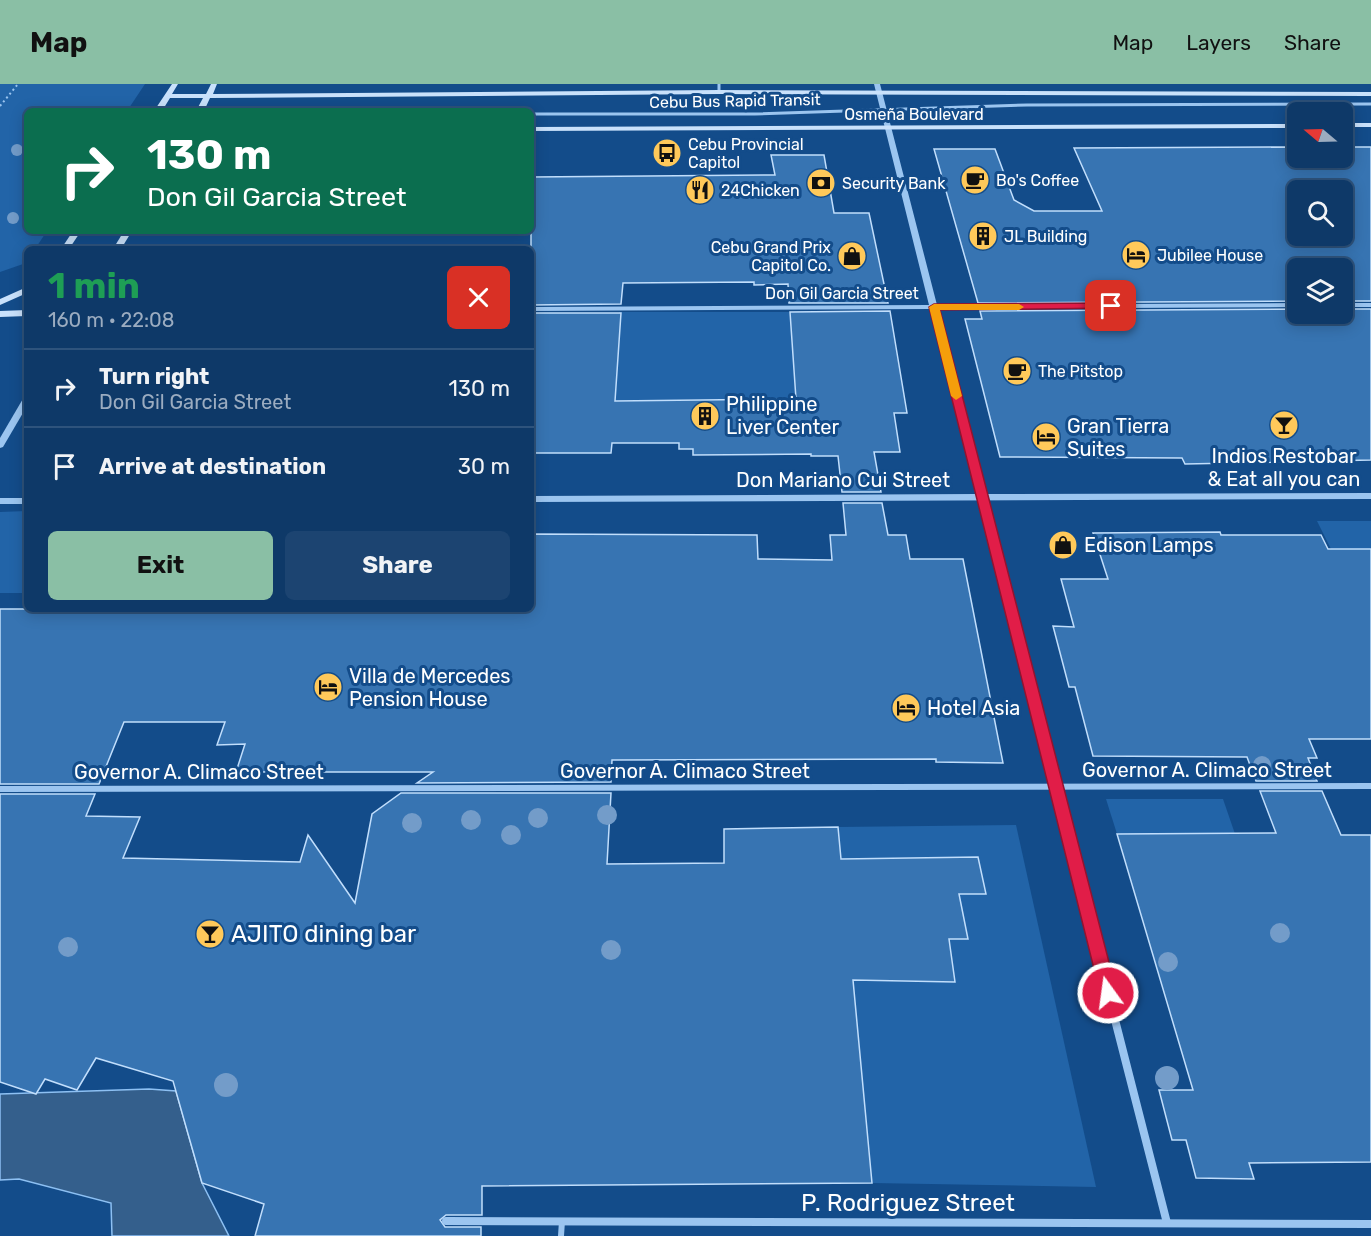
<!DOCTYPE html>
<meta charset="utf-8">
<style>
body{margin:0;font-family:Rubik,sans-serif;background:#1c4471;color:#f1f3f6;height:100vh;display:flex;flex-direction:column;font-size:22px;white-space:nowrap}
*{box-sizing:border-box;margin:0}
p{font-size:20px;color:#9bacc0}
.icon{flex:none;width:33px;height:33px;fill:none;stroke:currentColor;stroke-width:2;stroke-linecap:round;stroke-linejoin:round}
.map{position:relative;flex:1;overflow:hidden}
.drawer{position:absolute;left:24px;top:162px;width:510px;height:366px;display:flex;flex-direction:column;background:#0e3968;border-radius:9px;box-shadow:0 3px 15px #0003,0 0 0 2px #2e537c}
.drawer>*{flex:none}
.guide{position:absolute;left:24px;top:24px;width:510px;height:126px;border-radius:9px;box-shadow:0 3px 15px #0003,0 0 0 2px #2e537c;background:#0b6e4f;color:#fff;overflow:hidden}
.needle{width:39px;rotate:289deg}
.tools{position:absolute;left:1287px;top:18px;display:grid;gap:12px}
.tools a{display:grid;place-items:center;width:66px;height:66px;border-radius:9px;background:#0e3968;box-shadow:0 3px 15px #0003,0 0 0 2px #2e537c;font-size:30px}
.pin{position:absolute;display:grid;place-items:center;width:51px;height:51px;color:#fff;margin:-26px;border-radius:12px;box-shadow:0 3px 9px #0006}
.me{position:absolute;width:66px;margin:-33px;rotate:346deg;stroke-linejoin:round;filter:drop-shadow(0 0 4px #0008)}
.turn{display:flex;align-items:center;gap:21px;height:126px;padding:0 24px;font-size:27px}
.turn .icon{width:78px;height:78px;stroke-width:2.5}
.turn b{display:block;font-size:42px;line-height:51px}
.round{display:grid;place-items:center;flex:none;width:63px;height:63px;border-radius:9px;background:#1c4471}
.summary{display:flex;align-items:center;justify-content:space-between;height:102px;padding:0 24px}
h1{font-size:36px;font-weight:700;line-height:45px;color:#1e9e55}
.button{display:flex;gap:12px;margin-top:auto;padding:12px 24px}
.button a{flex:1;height:69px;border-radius:9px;background:#8abfa5;color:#111;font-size:24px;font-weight:700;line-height:69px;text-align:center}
.button a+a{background:#1c4471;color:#f1f3f6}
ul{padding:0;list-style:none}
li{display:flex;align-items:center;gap:18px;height:78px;padding:0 24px;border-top:2px solid #2e537c}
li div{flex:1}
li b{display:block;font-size:22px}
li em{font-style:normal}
header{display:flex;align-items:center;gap:36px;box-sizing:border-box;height:84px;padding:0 30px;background:#8abfa5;color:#111}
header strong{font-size:28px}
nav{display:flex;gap:33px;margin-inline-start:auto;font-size:21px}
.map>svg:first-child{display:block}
.green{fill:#2264a8}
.water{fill:#345f8c;stroke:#8dc0f3;stroke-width:1.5}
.building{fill:#3774b2;stroke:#c1defc;stroke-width:1.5;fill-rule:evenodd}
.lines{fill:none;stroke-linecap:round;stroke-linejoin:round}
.path{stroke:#9bc5f0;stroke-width:2;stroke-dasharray:2 3;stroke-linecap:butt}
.service-far1{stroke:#9bc5f0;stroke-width:3}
.service{stroke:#9bc5f0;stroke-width:6}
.minor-far2{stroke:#9bc5f0;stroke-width:4.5}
.minor-far1{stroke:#9bc5f0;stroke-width:6}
.minor{stroke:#9bc5f0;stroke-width:8}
.tertiary{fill:#9bc5f0;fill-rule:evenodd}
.secondary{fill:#c9e1fb;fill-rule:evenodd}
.tree{fill:#739cc9}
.route{fill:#e11d48;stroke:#92132f;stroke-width:1.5}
.slow{fill:#f59e0b}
.labels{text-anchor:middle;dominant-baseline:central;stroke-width:6;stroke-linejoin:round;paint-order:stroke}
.far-street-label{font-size:16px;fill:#fff;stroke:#134c8a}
.far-poi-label{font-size:16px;fill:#fff;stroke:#134c8a;text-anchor:start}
.poi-label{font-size:20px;fill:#fff;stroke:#134c8a;text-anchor:start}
.street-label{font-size:20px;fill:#fff;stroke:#134c8a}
.near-poi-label{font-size:24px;fill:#fff;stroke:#134c8a;text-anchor:start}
.near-street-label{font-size:24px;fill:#fff;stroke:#134c8a}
</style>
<header>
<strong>Map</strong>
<nav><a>Map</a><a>Layers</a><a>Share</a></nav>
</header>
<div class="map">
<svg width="1371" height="1152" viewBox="0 0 1371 1152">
<rect width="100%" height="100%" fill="#134c8a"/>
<!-- green -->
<g class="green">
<path d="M0 0H145L127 27H27V147H47L35 165H27L26 179 0 188Z"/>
<path d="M619 228H790L797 314 615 317Z"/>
<path d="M27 427V509H0V428Z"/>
<path d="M1317 437H1371V465H1331Z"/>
<path d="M1106 715H1223L1235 750H1117Z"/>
<path d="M1016 741 1096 1103 872 1099 838 743Z"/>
</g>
<!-- water -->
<path class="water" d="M149 1005 176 1007 202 1099 229 1152H112L111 1119 19 1095 0 1096V1010Z"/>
<!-- building -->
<g class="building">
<path d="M1298 63V74H1342V63H1371V217H1342V184H1298V217L978 219 934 65H995L1014 116 1034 127H1102L1074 64ZM1298 106H1342V152H1298Z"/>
<path d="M771 71H824L834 129H869L888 219H789L788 200 754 201V198L623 199 621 220 531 221V93L775 91Z"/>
<path d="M1298 225V230H1342V225H1371V376L1185 380 1182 374 1000 373 965 235H982L980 227Z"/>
<path d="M890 227 907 329H894L900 368H874L881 408H842L838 372H811V370L693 371V365H679V359H612L611 369H531V229H621L615 317 796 315 790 228Z"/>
<path d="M843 419H882L888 451H906L910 475H963L1003 679 936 678V675L612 676 611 698 417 699 433 688H236L245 660 217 661 225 638H124L99 700H0V525H531V450L757 451 758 475 832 476 830 451H846Z"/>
<path d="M1220 448 1221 451H1321L1328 465H1371V655H1309L1317 674H1308L1317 697H1256L1247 673 1093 672 1075 603H1069L1053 542 1074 543 1061 495H1108L1093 449Z"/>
<path d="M1260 707H1322L1341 751H1371V1078L1249 1079 1254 1095 1196 1094 1186 1056H1172L1159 1006H1193L1117 750 1276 749Z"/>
<path d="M401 709H611L607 780 724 779V745L838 743 841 775 978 773 986 810H959L968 855H949L955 898 853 896 872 1099 482 1102V1131H446L440 1136 445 1143H481V1152H255L264 1120 202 1099 173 997 96 974 77 1006 45 995 36 1010 0 998V710H95L86 732 140 733 123 774 300 778 308 751 355 819 372 730Z"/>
</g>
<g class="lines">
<!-- path -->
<path class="path" d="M0 22 18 0"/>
<!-- service-far1 -->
<g class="service-far1">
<path d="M719 0V8"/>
<path d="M531 30H755L1027 21 1371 20"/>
</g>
<!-- service -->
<path class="service" d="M561 1152 562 1137"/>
<!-- minor-far2 -->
<path class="minor-far2" d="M982 413 991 449"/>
<!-- minor-far1 -->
<g class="minor-far1">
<path d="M991 448 1071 762"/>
<path d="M0 705 1371 702"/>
</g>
<!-- minor -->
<g class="minor">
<path d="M1070 760 1167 1139"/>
<path d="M446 1137 1371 1140"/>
</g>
<!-- tertiary -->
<g class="tertiary">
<path d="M874 0H880L937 221 1298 219V223L938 225 986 410 1371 409V415L531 418V412L977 410 930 225 531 227V223L929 221Z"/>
<rect x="1342" y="219" width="29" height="4"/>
<path d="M27 312V322L3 363 0 364V354L24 313Z"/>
<rect x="0" y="414" width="27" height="6"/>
</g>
<!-- secondary -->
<g class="secondary">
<path d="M172 0H178L172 10H206L211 0H217L213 10 719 6 1371 8V12L719 10 210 14 204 27H196L203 14H170L162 27H154Z"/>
<rect x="1342" y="39" width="29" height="4"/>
<path d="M1298 40V44L531 47V43Z"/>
<path d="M73 147H81L69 165H61Z"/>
<path d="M124 147H132L121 165H113Z"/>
<path d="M27 203V209L0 221V215Z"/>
<path d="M27 226V232L0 233V227Z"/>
</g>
</g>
<!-- trees -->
<g class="tree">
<circle cx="17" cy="66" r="6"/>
<circle cx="13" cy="134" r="6"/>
<circle cx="1262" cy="681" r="9"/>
<circle cx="607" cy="731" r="10"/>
<circle cx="538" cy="734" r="10"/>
<circle cx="471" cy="736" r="10"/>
<circle cx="412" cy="739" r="10"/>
<circle cx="511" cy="751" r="10"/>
<circle cx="1280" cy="849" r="10"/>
<circle cx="68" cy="863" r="10"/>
<circle cx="611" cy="866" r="10"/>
<circle cx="1168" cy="878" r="10"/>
<circle cx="1167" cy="994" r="12"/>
<circle cx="226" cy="1001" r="12"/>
</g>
<!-- route -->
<path class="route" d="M1111 219 1116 222 1115 224 940 226 1117 909 1114 915 1108 918 1102 915 1100 909 929 223 934 220Z"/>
<!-- slow -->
<path class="slow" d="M934 220H1019L1024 223 1019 226H940L962 312 956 316 951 312 929 223Z"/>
<!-- icons -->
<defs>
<g id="bus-disc" transform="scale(1.5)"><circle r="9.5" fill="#ffc95a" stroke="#134c8a"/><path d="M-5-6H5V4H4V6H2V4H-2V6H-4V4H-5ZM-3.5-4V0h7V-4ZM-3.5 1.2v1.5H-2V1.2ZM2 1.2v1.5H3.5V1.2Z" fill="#111"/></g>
<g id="cafe-disc" transform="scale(1.5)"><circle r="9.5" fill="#ffc95a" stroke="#134c8a"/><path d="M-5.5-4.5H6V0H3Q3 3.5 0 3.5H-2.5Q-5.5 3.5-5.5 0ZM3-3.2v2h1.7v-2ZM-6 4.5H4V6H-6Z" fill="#111"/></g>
<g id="bank-disc" transform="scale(1.5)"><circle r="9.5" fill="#ffc95a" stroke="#134c8a"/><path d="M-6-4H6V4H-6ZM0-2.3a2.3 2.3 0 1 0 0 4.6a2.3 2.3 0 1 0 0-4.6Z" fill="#111"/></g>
<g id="restaurant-disc" transform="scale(1.5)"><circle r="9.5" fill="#ffc95a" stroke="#134c8a"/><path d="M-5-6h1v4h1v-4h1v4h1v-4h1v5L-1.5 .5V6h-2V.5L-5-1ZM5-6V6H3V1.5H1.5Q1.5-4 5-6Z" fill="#111"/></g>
<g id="building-disc" transform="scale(1.5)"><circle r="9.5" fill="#ffc95a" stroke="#134c8a"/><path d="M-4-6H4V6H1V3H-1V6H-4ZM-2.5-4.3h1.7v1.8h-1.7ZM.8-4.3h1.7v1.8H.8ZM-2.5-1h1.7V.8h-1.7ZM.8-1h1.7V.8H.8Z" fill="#111"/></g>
<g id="hotel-disc" transform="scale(1.5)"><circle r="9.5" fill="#ffc95a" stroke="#134c8a"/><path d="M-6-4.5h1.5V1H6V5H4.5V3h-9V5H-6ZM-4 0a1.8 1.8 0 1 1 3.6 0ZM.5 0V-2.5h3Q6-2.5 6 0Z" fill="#111"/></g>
<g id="shop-disc" transform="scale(1.5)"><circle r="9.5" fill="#ffc95a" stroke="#134c8a"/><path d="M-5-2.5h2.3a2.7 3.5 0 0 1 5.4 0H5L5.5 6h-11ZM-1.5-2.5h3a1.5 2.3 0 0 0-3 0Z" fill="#111"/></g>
<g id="bar-disc" transform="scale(1.5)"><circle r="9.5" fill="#ffc95a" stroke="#134c8a"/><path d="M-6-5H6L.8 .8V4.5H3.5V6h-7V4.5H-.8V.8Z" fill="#111"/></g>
</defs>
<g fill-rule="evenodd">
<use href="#bus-disc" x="667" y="69"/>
<use href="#cafe-disc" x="975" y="96"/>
<use href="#bank-disc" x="821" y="99"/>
<use href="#restaurant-disc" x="700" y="106"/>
<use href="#building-disc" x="983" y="152"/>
<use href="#hotel-disc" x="1136" y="171"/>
<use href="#shop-disc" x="852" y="172"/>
<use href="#cafe-disc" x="1017" y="287"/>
<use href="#building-disc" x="705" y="332"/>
<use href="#bar-disc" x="1284" y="341"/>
<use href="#hotel-disc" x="1046" y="353"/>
<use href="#shop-disc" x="1063" y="461"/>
<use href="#hotel-disc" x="328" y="603"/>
<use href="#hotel-disc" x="906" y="624"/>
<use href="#bar-disc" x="210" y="850"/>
</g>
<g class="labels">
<!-- far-street labels -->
<g class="far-street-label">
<text transform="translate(735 17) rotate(-1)">Cebu Bus Rapid Transit</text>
<text x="914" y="30">Osmeña Boulevard</text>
<text x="842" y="209">Don Gil Garcia Street</text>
</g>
<!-- far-poi labels -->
<g class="far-poi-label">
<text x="688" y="60">Cebu Provincial<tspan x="688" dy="18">Capitol</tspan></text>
<text x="996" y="96">Bo's Coffee</text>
<text x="842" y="99">Security Bank</text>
<text x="721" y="106">24Chicken</text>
<text x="1004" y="152">JL Building</text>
<text x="831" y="163" text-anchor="end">Cebu Grand Prix<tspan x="831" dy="18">Capitol Co.</tspan></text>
<text x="1157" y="171">Jubilee House</text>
<text x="1038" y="287">The Pitstop</text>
</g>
<!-- poi labels -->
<g class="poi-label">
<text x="726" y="320">Philippine<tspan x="726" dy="23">Liver Center</tspan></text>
<text x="1067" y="342">Gran Tierra<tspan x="1067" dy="23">Suites</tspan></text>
<text x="1284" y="372" text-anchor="middle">Indios Restobar<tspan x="1284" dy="23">&amp; Eat all you can</tspan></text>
<text x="1084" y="461">Edison Lamps</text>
<text x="349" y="592">Villa de Mercedes<tspan x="349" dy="23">Pension House</tspan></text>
<text x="927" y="624">Hotel Asia</text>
</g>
<!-- street labels -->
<g class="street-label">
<text x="843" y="396">Don Mariano Cui Street</text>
<text x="1207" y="686">Governor A. Climaco Street</text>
<text x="685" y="687">Governor A. Climaco Street</text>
<text x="199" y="688">Governor A. Climaco Street</text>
</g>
<!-- near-poi labels -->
<g class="near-poi-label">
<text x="231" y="850">AJITO dining bar</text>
</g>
<!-- near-street labels -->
<g class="near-street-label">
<text x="908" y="1119">P. Rodriguez Street</text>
</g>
</g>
</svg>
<div class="tools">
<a><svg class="needle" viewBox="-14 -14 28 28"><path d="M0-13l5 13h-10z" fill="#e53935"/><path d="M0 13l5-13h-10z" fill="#9bacc0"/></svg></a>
<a><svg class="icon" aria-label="search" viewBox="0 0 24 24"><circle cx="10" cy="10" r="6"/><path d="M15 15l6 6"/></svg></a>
<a><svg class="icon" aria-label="layers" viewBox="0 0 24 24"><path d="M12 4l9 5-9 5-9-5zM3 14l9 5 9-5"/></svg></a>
</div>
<div class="pin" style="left:1111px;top:222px;background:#d93025"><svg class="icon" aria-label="arrive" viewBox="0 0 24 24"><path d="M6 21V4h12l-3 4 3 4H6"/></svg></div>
<svg class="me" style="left:1108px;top:909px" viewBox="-20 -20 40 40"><circle r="17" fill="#e11d48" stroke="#fff" stroke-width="3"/><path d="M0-11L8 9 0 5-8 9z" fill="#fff"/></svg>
<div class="guide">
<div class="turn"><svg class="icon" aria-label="right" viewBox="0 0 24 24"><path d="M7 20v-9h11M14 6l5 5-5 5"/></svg><div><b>130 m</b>Don Gil Garcia Street</div></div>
</div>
<section class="drawer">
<div class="summary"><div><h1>1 min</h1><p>160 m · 22:08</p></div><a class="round" style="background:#d93025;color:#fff"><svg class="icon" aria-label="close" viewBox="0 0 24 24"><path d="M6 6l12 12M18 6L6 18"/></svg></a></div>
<ul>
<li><svg class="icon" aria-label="right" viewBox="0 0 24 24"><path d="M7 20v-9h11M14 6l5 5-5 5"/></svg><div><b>Turn right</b><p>Don Gil Garcia Street</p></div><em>130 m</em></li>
<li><svg class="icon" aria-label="arrive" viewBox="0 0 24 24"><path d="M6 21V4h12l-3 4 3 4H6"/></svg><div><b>Arrive at destination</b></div><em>30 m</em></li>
</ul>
<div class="button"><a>Exit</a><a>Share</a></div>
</section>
</div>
